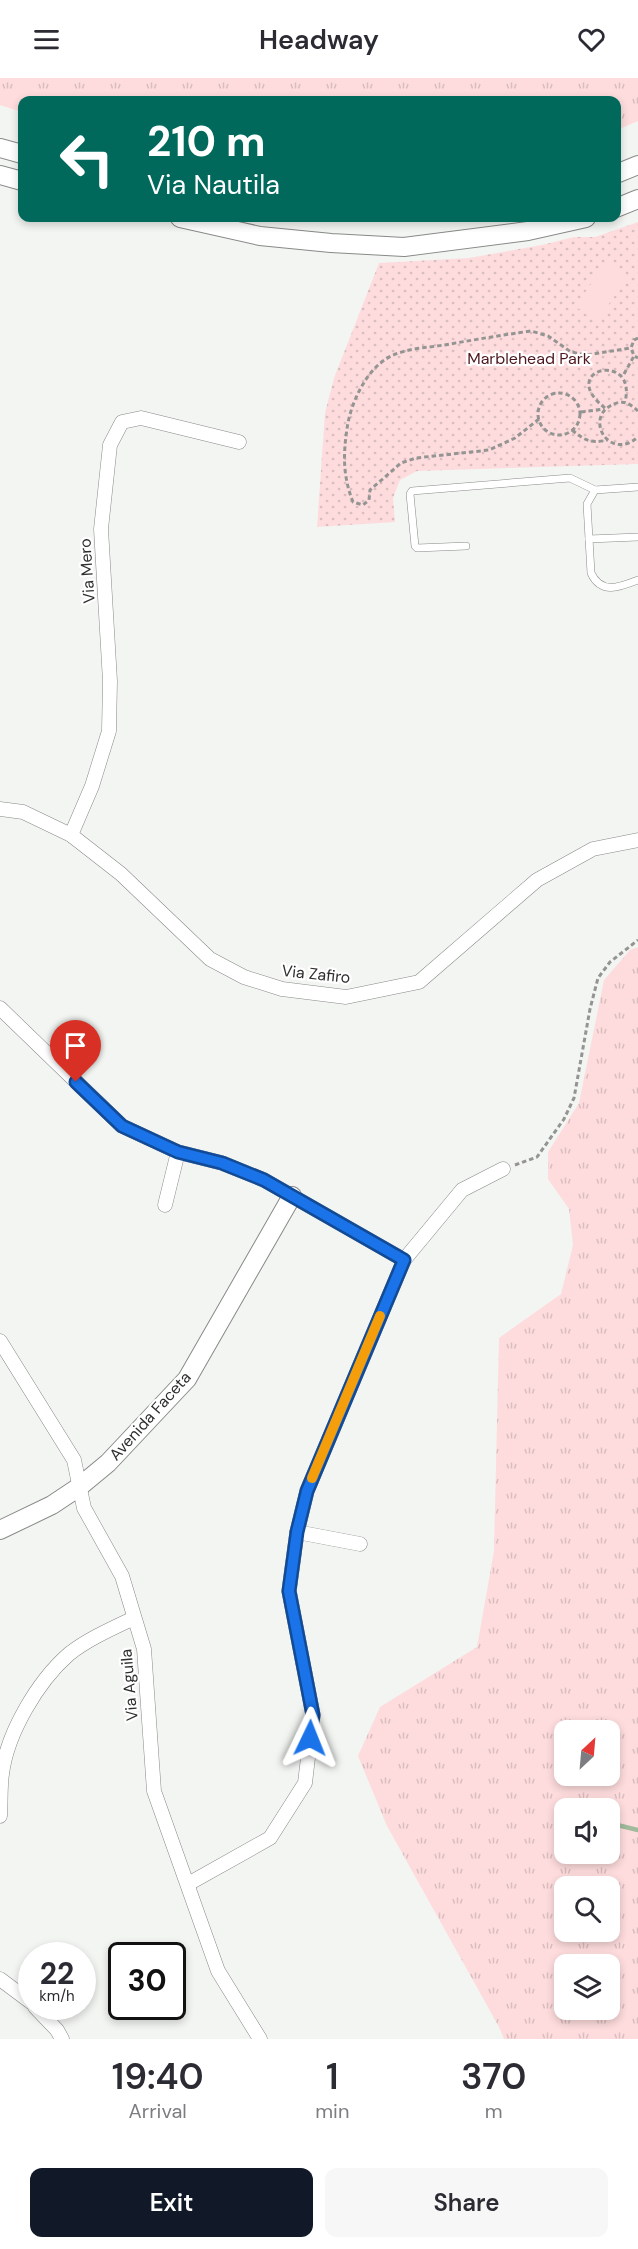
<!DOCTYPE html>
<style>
body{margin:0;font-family:"DM Sans",sans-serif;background:#f7f7f7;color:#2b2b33;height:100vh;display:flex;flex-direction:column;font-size:22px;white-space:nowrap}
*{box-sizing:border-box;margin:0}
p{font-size:20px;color:#7c7c81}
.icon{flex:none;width:33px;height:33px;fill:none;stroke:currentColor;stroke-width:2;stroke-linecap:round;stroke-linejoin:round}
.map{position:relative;height:1961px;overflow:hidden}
.panel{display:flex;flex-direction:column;background:#fff;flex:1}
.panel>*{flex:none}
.banner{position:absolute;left:18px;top:18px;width:603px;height:126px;border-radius:12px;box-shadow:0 3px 9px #0003;background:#00695c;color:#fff;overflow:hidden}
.needle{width:39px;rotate:26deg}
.controls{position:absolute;left:554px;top:1642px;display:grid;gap:12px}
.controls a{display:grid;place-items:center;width:66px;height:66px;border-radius:12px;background:#fff;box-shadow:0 3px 9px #0003;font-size:30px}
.speed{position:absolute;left:18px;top:1864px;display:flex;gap:12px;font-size:30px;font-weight:700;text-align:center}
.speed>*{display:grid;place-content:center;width:78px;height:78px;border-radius:50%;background:#fff;box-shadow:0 3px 9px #0003;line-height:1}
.speed small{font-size:15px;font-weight:400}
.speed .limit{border:3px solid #111;border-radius:9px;background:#fff;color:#111}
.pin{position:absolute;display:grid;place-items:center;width:51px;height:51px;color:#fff;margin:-62px -26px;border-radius:50% 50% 50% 0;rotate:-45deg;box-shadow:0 0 6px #0007}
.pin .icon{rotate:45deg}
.me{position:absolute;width:66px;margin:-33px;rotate:2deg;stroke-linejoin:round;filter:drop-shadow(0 0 4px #0008)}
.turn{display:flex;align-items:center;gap:21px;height:126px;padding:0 30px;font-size:27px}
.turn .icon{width:78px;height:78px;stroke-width:2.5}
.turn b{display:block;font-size:42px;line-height:51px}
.eta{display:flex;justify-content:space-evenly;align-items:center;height:102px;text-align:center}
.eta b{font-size:36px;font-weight:600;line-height:42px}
.primary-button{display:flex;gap:12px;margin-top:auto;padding:12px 30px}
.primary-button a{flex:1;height:69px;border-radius:12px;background:#111827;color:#fff;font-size:24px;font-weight:600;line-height:69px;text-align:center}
.primary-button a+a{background:#f7f7f7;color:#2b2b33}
header{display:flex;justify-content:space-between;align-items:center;height:78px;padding:0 30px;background:#fff;font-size:27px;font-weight:600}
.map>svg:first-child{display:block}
.grass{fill:url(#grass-tufts);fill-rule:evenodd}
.park{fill:url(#park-dots)}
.pitch{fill:#fedcdd}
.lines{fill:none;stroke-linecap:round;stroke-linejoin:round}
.stream{stroke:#a0ba9c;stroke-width:4.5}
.lane-casing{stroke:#878a87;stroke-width:8}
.street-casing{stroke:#878a87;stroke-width:15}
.secondary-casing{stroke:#878a87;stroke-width:20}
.path{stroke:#949593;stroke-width:3;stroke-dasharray:4.5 3;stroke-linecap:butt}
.lane{stroke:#fff;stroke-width:7}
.street{stroke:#fff;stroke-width:14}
.secondary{stroke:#fff;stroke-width:18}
.route-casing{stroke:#114b97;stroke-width:15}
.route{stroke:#1a73e8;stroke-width:10}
.slow{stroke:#f59e0b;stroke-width:10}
.labels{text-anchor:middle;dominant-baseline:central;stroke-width:4.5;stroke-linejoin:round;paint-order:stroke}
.park-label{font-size:16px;fill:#4c171e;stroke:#fff}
.street-label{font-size:16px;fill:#2d2e2d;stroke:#fff}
</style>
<header><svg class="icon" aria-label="menu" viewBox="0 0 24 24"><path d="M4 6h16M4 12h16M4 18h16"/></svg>Headway<svg class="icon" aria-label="heart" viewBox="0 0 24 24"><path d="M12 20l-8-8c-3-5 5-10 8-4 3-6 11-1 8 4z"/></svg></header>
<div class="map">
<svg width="638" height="1961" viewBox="0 0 638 1961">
<defs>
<pattern id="grass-tufts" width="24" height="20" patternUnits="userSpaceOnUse" patternTransform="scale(1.5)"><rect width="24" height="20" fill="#fedcdd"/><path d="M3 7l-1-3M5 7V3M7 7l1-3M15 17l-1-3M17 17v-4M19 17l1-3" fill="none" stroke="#dabdbe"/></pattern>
<pattern id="park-dots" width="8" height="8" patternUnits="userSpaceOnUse" patternTransform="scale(1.5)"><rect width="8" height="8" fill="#fedcdd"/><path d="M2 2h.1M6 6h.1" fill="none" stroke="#dabdbe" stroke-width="1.8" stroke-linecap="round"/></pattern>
</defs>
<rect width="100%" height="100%" fill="#f3f5f2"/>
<!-- grass -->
<g class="grass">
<path d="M0 0H638V43L617 52 616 22H22V34L0 27Z"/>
<path d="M638 869V1961H504L499 1949 387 1748 358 1678 380 1629 477 1569 494 1473 499 1260 561 1216 573 1167 569 1131 548 1101V1074L579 1025 604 902 630 872ZM564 1653H609V1698H564ZM564 1731H609V1776H564ZM564 1809H609V1854H564ZM564 1887H609V1932H564Z"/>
</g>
<!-- park -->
<path class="park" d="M638 144V386L417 393 400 402 393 420 395 444 317 449 325 335 334 300 379 185 469 180 542 167 574 159H595Z"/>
<!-- pitch -->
<path class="pitch" d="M608 183 629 199 596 243 575 228Z"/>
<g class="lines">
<!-- stream -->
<g class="stream">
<path d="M562 1735H564"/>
<path d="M609 1745 638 1752"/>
</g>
<!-- lane casing -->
<g class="lane-casing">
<g id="lane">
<path d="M638 409 595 412 587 426 591 495C601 517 620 509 638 502"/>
<path d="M589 461 638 459"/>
<path d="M466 468 417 470 415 468 410 416 412 413 570 400 595 412"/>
</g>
</g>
<!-- street casing -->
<g class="street-casing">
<g id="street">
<path d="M0 731 23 734 71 757 121 796 210 881 244 899 282 911 346 919 419 904 537 802 593 771 638 762"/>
<path d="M71 757 92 708 109 653 110 603 101 451 110 367 122 344 141 340 239 364"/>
<path d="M0 930 122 1048 178 1074 222 1085 264 1102 404 1182"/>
<path d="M165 1127 178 1074"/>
<path d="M0 1263 74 1382 84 1430 122 1498 144 1571 154 1713 218 1893 260 1961"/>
<path d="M297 1454 360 1466"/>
<path d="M0 1738C1 1724 0 1709 2 1696 7 1655 38 1603 69 1576 88 1561 113 1550 134 1540"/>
<path d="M188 1806 270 1760 305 1705 313 1637 289 1513 297 1454 307 1413 404 1182 462 1112 503 1091"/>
<path d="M0 1901 32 1925"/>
<path d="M35 1929 57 1952 62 1961"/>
</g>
</g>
<!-- secondary casing -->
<g class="secondary-casing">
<g id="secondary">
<path d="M0 70 22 76"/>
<path d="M616 96 638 87"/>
<path d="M0 97 22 103"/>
<path d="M616 130 638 121"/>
<path d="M180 140 260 158 331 165 404 169 528 153 586 140"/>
<path d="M0 1452 52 1427 79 1409 108 1385 187 1301 292 1118"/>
</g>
</g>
<!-- path -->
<g class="path">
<path d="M638 260 634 262 631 270 634 278 638 280"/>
<path d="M624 296 634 278"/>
<circle cx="559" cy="336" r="21"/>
<path d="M605 330C555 291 638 272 625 324"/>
<path d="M638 333C635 330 630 326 626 325 622 323 615 325 612 327 584 340 609 384 638 359"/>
<path d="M581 334 604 331"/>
<path d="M539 341 515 360 489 372 416 380 401 385 370 412 369 422 363 427 353 424C343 399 343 377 347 351 350 327 365 294 386 281 403 270 426 270 444 267 473 262 502 257 531 253L548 258 571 274 586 277 631 270"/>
<path d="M572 352C584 362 591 366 607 362"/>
<path d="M515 1087 537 1079 564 1041 574 1020 590 931 598 900 610 884 638 862"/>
</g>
<!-- lane -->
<use href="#lane" class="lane"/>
<!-- street -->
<use href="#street" class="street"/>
<!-- secondary -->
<use href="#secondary" class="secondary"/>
</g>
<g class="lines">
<!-- route casing -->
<g class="route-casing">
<path id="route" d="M76 1004 122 1048 178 1074 222 1085 264 1102 404 1182 307 1413 297 1454 289 1513 313 1637 310 1660"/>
</g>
<!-- route -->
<use href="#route" class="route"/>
<!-- slow -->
<path class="slow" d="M312 1400 380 1238"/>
</g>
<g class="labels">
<!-- park labels -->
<g class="park-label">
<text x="529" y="280">Marblehead Park</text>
</g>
<!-- street labels -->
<g class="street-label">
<text transform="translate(87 493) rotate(-94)">Via Mero</text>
<text transform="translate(316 896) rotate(6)">Via Zafiro</text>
<text transform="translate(150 1338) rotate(-48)">Avenida Faceta</text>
<text transform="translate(129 1607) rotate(-95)">Via Aguila</text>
</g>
</g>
</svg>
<div class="controls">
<a><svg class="needle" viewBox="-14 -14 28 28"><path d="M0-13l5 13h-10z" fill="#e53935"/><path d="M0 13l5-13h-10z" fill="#7c7c81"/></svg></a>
<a><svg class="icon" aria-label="sound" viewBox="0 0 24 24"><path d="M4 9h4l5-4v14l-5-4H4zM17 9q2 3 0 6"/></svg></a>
<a><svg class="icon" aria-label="search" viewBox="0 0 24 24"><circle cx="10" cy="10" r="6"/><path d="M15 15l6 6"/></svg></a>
<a><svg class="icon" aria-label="layers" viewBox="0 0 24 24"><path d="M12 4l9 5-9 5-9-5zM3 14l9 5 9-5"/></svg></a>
</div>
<div class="speed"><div>22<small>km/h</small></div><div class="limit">30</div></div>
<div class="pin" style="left:76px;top:1004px;background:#d93025"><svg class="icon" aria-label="arrive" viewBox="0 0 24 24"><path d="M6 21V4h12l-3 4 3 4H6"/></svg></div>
<svg class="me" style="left:310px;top:1660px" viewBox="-20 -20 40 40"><path d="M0-17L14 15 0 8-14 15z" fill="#1a73e8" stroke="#fff" stroke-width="4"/></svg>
<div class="banner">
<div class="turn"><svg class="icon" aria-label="left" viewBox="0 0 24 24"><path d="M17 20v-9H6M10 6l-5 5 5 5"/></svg><div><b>210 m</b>Via Nautila</div></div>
</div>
</div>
<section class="panel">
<div class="eta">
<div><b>19:40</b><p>Arrival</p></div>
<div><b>1</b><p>min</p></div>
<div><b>370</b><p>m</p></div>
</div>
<div class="primary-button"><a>Exit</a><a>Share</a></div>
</section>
